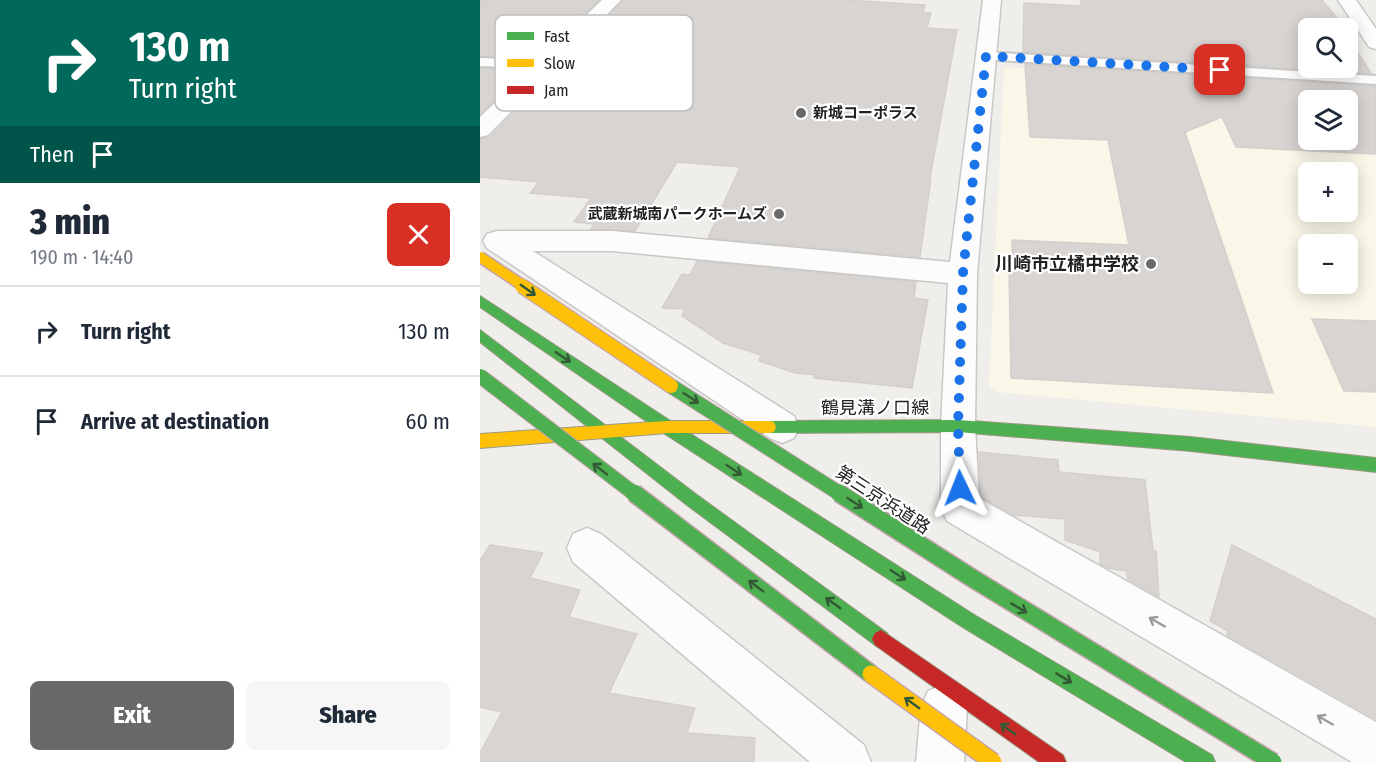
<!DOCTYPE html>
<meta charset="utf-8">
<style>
body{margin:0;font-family:"Fira Sans Condensed","Noto Sans JP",sans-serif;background:#f6f6f7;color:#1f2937;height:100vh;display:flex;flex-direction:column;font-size:22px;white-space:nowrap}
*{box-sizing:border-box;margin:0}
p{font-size:20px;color:#747a83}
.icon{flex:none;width:33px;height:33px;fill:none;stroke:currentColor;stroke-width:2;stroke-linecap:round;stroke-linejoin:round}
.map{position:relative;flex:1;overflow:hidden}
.sheet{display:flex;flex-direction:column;background:#fff;width:480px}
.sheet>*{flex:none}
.top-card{background:#00695c;color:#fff;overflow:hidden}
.fabs{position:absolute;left:818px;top:18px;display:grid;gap:12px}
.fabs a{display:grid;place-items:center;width:60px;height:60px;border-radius:9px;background:#fff;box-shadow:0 3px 15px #0003;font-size:30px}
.pin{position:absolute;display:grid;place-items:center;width:51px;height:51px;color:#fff;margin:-26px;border-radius:12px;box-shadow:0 3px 9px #0006}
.me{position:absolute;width:66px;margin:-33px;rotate:358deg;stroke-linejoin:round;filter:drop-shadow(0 0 4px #0008)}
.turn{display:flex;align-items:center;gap:21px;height:126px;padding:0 30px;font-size:27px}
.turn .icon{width:78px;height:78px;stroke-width:2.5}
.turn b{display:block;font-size:42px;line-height:51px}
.then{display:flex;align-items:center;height:57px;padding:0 30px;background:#0003;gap:12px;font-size:22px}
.round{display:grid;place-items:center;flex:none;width:63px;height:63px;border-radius:9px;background:#f6f6f7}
.summary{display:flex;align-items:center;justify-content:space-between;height:102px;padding:0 30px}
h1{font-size:36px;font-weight:800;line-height:45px}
.action{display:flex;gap:12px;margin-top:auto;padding:12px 30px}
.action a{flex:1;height:69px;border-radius:9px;background:#6a6968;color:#fff;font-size:24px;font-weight:800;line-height:69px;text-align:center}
.action a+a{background:#f6f6f7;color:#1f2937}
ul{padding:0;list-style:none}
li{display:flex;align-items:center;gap:18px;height:90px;padding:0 30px;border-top:2px solid #e0e1e3}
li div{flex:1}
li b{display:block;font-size:22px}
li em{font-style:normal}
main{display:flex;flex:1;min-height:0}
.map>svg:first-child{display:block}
.education{fill:#f8f7e8;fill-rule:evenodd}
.building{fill:#d7d4d2;stroke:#d3d0cc;stroke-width:1.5;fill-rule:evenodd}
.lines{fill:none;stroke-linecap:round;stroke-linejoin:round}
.lane-casing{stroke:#c9c8c7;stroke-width:4}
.street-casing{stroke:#c9c8c7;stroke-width:3}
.fast-casing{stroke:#999a82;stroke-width:2}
.slow-casing{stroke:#999a82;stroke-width:2}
.jam-casing{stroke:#999a82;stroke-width:2}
.lane{fill:#fdfcfc;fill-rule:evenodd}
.street{fill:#fdfcfc;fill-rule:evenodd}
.fast{fill:#4caf50;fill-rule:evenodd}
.slow{fill:#ffc107;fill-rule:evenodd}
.jam{fill:#c62828;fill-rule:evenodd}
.fast-bridge-far1-casing{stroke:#c5a2ac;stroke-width:16;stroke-linecap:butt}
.fast-bridge-casing{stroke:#c5a2ac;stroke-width:20;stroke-linecap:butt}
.slow-bridge-far2-casing{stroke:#c5a2ac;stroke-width:13;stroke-linecap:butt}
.slow-bridge-far1-casing{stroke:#c5a2ac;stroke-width:16;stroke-linecap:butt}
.slow-bridge-casing{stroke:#c5a2ac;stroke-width:20;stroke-linecap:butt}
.fast-bridge-far1{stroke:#4caf50;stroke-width:14}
.fast-bridge{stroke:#4caf50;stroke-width:17}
.slow-bridge-far2{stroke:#ffc107;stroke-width:10}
.slow-bridge-far1{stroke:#ffc107;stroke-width:14}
.slow-bridge{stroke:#ffc107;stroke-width:17}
.oneway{stroke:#335a34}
.oneway2{stroke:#9a9a9a}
.route{stroke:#1a73e8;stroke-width:10;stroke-dasharray:0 18}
.poi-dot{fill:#6a6968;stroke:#fff;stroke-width:2}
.labels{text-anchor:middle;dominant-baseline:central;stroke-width:4.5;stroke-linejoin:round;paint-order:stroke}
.far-poi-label{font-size:15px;font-weight:bold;fill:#222;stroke:#fff;text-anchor:start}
.poi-label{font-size:18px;font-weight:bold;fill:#222;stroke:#fff;text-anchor:end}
.street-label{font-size:18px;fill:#222;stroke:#fff}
.key{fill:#fff;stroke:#bdbdbd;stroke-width:1.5}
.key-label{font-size:16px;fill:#222}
</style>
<main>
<section class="sheet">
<div class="top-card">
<div class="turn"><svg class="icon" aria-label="right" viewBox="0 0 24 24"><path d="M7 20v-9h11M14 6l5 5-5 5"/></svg><div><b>130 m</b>Turn right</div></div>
<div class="then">Then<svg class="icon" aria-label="arrive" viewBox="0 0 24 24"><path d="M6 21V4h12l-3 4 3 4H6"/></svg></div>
</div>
<div class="summary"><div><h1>3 min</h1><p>190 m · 14:40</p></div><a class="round" style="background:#d93025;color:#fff"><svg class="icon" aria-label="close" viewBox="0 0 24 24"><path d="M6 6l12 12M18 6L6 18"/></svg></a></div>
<ul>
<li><svg class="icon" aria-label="right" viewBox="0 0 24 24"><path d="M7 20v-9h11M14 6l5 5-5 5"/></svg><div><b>Turn right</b></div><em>130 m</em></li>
<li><svg class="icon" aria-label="arrive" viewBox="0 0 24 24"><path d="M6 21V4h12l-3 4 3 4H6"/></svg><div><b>Arrive at destination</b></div><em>60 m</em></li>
</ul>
<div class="action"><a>Exit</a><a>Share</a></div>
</section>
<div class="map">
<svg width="896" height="762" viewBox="0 0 896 762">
<rect width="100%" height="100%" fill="#f0eeeb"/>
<!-- education -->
<path class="education" d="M524 67 896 90V427L516 392 509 387ZM828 100H867V140H828ZM828 172H867V212H828ZM828 244H867V284H828Z"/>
<!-- building -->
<g class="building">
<path d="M0 0H119L58 58 0 56Z"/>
<path d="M143 0H364L445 5 443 13H451L447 28 477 30 450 178H451L440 257 228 238 260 167 197 162 155 231 111 229 114 224 94 222 111 198 50 193 59 182 0 177V139L10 137Z"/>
<path d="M601 0H842L865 28H828V68H867V31L874 39H869L891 73 543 52 544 3 601 6Z"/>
<path d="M545 64 896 86V154L756 147 742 117 705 132 793 393 531 378 529 270H533L532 240 649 245 628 140 550 137ZM828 100H867V140H828Z"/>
<path d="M0 68 45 70 0 114Z"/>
<path d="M217 261 436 282 434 298 448 300 432 388 334 378 335 375 315 373 279 361 281 355 243 343 202 316 205 309 182 308 202 274 210 275Z"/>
<path d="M832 319 896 321V392L864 391Z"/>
<path d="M499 452 578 460 579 472 665 480 673 551H676L679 597 648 579 646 571 628 568 620 564V552L585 540V519L534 515 501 497Z"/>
<path d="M10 545 63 553 50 578 100 590 89 617 157 634 129 693 215 708 207 733 275 738 274 762H0V753L22 712 0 707V561Z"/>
<path d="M752 545 896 619V719L747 635 748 631 730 621Z"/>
</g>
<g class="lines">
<!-- lane casing -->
<g class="lane-casing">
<g id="lane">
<path d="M506 52 896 76V84L501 59 499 56 501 53Z"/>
<path d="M0 58 66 61 73 65 66 69 0 66Z"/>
</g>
</g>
<!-- street casing -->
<g class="street-casing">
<g id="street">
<path d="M122 0H141L8 135 0 137V117Z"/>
<path d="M503 0H521L497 274 495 426 499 498 896 722V762H872L467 521 461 508V426L468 283 132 251H53L314 416 319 427 314 438 302 443 290 438 7 248 3 241 7 234 17 231H132L470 262Z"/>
<path d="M858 0H876L896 29V49L889 47Z"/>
<path d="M107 528 121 534 384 745 391 762H330L93 562 87 548 93 534Z"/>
<path d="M464 684 480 691 487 707 484 762H436L441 707 448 691Z"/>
</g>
</g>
<!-- fast casing -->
<g class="fast-casing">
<g id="fast">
<path d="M0 296 192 422 496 616 732 755 735 762H706L484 628 182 432 0 307Z"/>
<path d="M0 330 217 495 407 633 410 639 407 645 401 648 395 645 207 505 0 342Z"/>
<path d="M478 420 711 437 896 458V472L711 451 478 432 289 433 284 432 282 427 284 422 289 421Z"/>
</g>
</g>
<!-- slow casing -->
<g class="slow-casing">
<path id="slow" d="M187 421H289L294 422 296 427 294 432 289 433H187L0 448V434Z"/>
</g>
<!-- jam casing -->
<g class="jam-casing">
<path id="jam" d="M401 630 583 755 586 762H559L395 645 392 639 395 633Z"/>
</g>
<!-- lane -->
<use href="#lane" class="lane"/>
<!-- street -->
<use href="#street" class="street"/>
<!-- fast -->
<use href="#fast" class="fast"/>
<!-- slow -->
<use href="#slow" class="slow"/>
<!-- jam -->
<use href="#jam" class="jam"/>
<!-- fast-bridge-far1 casing -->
<g class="fast-bridge-far1-casing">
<g id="fast-bridge-far1">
<path d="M0 376 156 495"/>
<path d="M191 386 362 495"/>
</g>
</g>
<!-- fast-bridge casing -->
<g class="fast-bridge-casing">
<g id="fast-bridge">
<path d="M154 493 391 674"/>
<path d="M359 493 492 578 793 762"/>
</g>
</g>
<!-- slow-bridge-far2 casing -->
<g class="slow-bridge-far2-casing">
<path id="slow-bridge-far2" d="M0 257 45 287"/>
</g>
<!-- slow-bridge-far1 casing -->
<g class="slow-bridge-far1-casing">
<path id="slow-bridge-far1" d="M42 286 191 386"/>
</g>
<!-- slow-bridge casing -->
<g class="slow-bridge-casing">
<path id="slow-bridge" d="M391 674 513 762"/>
</g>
<!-- fast-bridge-far1 -->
<use href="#fast-bridge-far1" class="fast-bridge-far1"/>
<!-- fast-bridge -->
<use href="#fast-bridge" class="fast-bridge"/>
<!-- slow-bridge-far2 -->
<use href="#slow-bridge-far2" class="slow-bridge-far2"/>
<!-- slow-bridge-far1 -->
<use href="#slow-bridge-far1" class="slow-bridge-far1"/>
<!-- slow-bridge -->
<use href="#slow-bridge" class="slow-bridge"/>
</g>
<!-- one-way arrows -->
<defs><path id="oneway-shaft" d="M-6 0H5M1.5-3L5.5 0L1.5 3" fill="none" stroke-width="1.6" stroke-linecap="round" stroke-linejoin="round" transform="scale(1.5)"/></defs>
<g class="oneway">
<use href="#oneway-shaft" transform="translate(48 290) rotate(35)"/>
<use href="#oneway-shaft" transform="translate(83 357) rotate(34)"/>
<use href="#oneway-shaft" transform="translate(211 398) rotate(33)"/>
<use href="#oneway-shaft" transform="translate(120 469) rotate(-143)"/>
<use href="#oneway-shaft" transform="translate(254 470) rotate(33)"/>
<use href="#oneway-shaft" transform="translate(375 503) rotate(33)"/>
<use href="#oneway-shaft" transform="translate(418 575) rotate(33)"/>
<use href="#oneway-shaft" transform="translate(276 586) rotate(-143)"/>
<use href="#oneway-shaft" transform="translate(353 603) rotate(-144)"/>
<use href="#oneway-shaft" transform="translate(539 608) rotate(31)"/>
<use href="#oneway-shaft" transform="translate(584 678) rotate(31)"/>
<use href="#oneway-shaft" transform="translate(432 703) rotate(-144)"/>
<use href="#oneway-shaft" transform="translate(528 729) rotate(-145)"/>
</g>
<g class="oneway2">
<use href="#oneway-shaft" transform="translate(677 622) rotate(-150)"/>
<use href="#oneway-shaft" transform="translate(845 720) rotate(-150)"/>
</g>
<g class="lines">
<!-- route -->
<path class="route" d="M480 488 478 426 483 273 506 56 740 70"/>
</g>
<!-- markers -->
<g class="poi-dot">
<circle cx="321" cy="113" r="6"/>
<circle cx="299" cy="214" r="6"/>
<circle cx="671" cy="264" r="6"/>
</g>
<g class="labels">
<!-- far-poi labels -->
<g class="far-poi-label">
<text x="333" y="113">新城コーポラス</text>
<text x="287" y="214" text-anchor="end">武蔵新城南パークホームズ</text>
</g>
<!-- poi labels -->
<g class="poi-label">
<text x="659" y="264">川崎市立橘中学校</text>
</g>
<!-- street labels -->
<g class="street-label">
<text x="395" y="408">鶴見溝ノ口線</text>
<text transform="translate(403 500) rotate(33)">第三京浜道路</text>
</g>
</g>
<!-- legend -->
<rect x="15" y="15" width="198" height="96" rx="9" class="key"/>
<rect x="27" y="32" width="27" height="8" fill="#4caf50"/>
<rect x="27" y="59" width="27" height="8" fill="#ffc107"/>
<rect x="27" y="86" width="27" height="8" fill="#c62828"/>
<g class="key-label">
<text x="64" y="42">Fast</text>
<text x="64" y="69">Slow</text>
<text x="64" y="96">Jam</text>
</g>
</svg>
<div class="fabs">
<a><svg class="icon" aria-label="search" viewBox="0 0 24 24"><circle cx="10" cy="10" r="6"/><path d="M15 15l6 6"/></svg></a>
<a><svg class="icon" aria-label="layers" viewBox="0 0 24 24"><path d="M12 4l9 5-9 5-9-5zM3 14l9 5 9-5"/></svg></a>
<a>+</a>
<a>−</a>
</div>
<div class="pin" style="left:740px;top:70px;background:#d93025"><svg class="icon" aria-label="arrive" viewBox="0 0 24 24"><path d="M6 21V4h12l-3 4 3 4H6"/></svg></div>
<svg class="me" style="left:480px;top:488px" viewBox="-20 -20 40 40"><path d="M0-17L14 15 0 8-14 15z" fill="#1a73e8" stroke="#fff" stroke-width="4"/></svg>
</div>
</main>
